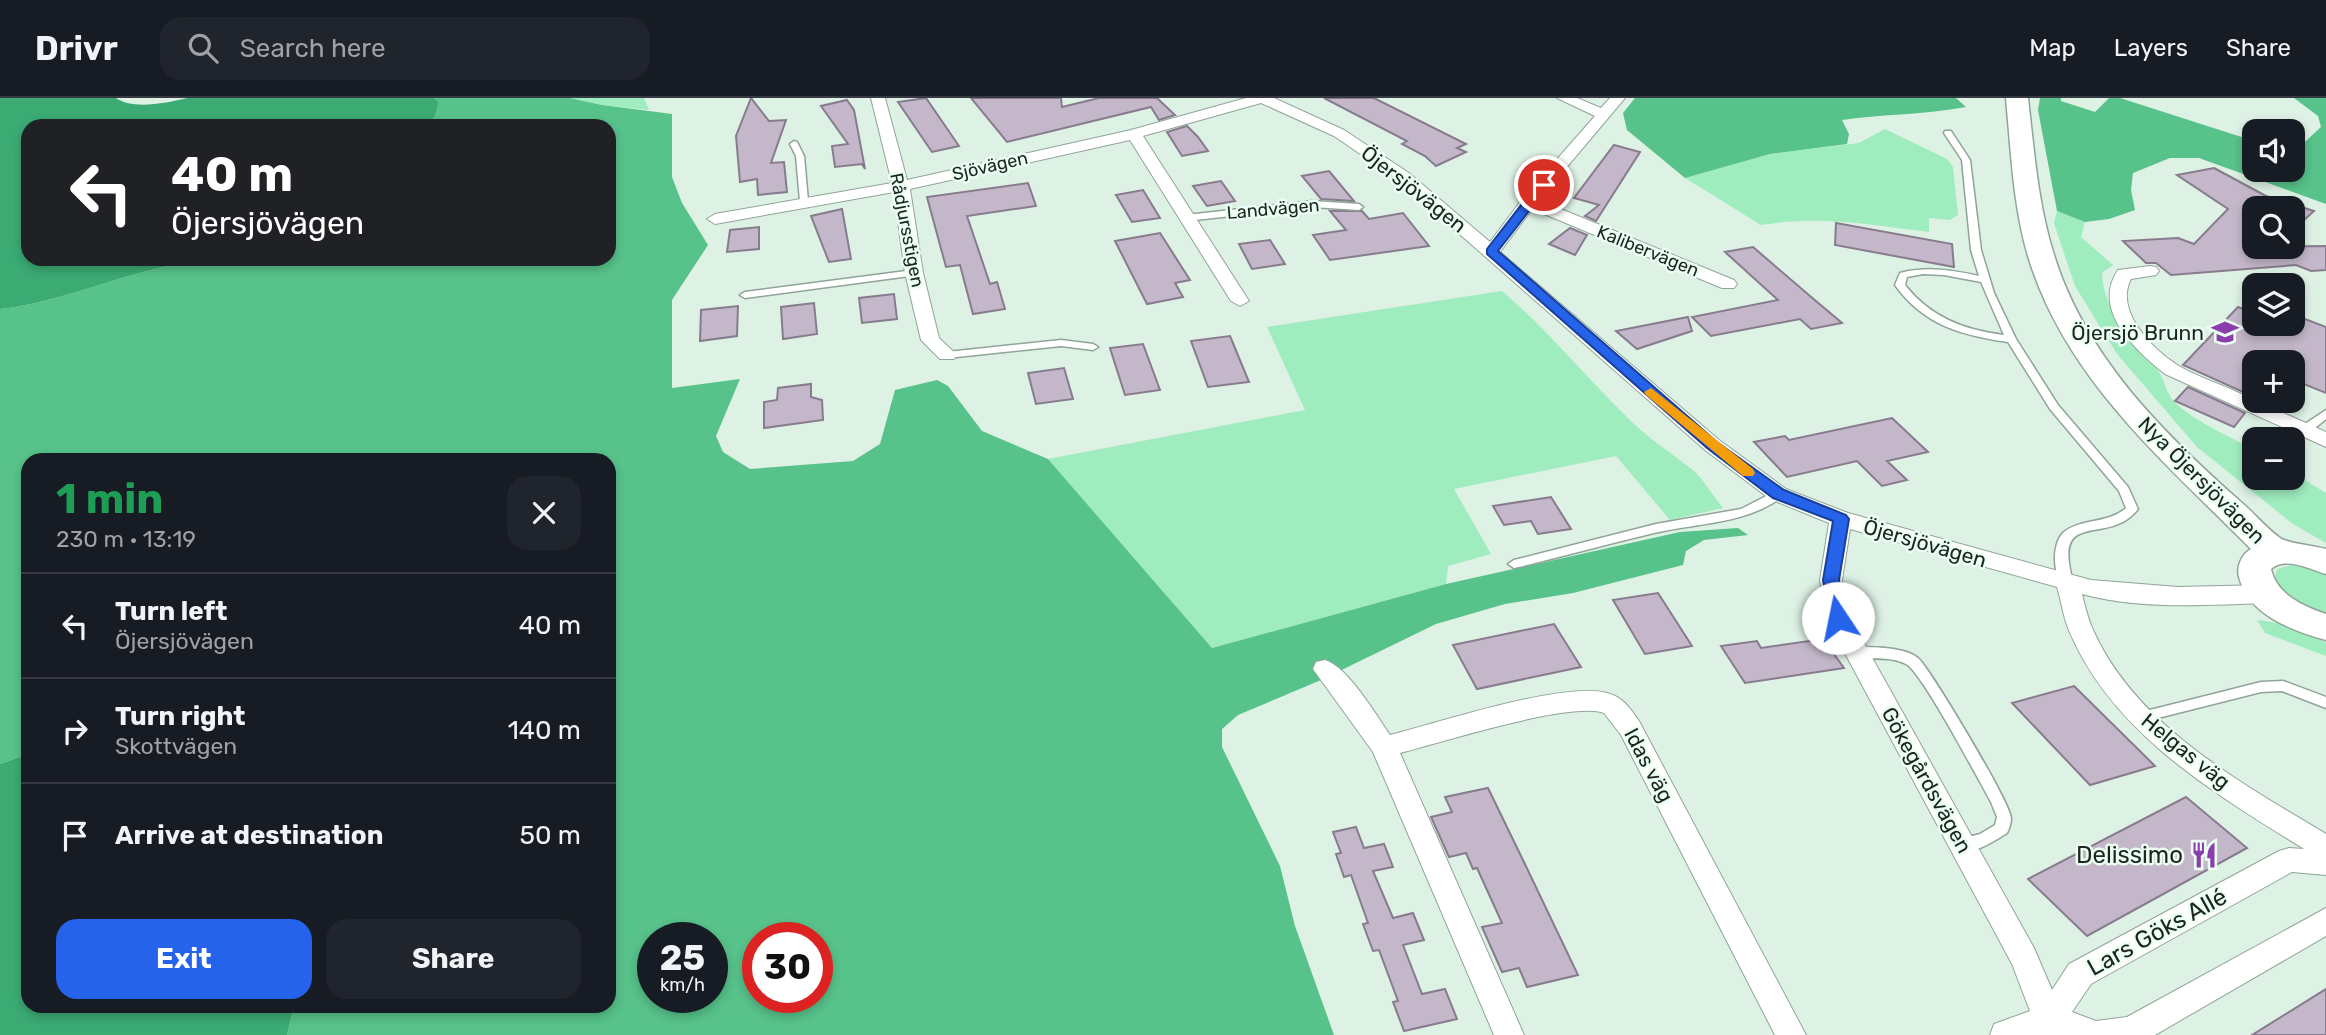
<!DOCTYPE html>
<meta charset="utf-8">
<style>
body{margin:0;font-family:Rubik,sans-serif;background:#20242c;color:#f1f3f6;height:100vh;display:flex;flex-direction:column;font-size:26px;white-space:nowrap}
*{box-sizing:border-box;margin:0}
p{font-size:23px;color:#9ea1a6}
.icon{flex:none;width:38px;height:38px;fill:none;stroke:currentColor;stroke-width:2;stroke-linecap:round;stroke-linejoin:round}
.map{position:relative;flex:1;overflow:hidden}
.sheet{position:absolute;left:21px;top:355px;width:595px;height:560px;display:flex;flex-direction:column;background:#171b24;border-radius:21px;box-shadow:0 4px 10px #0003}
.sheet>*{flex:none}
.top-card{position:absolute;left:21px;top:21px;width:595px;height:147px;border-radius:21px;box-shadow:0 4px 10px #0003;background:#202124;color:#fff;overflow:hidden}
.fabs{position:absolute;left:2242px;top:21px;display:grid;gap:14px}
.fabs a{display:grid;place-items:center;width:63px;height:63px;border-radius:14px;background:#171b24;box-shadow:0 4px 10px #0003;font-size:35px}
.speed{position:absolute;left:637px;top:824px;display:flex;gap:14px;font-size:35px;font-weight:700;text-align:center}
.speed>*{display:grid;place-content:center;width:91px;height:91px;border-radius:50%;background:#171b24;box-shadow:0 4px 10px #0003;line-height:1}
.speed small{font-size:18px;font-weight:400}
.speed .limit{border:10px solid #d22;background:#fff;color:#111}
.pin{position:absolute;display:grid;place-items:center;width:60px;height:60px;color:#fff;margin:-30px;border:4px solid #fff;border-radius:50%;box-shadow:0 2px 7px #0007}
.me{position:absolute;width:77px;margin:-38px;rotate:349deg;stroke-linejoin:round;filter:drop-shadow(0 0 5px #0008)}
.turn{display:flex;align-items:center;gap:24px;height:147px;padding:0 35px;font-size:32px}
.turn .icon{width:91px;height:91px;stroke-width:2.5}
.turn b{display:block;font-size:49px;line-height:60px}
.round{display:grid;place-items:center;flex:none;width:74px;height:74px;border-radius:21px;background:#20242c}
.summary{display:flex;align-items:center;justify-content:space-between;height:119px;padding:0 35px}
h1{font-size:42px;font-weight:700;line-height:52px;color:#1e9e55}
.primary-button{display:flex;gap:14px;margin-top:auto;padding:14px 35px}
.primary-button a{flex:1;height:80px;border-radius:21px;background:#2563eb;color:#fff;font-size:28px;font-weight:700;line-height:80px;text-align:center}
.primary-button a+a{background:#20242c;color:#f1f3f6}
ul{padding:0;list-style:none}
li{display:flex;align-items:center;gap:21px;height:105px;padding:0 35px;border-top:2px solid #363941}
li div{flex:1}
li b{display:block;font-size:26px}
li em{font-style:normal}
header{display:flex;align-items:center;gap:42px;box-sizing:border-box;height:98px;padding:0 35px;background:#171b24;border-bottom:2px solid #363941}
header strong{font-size:33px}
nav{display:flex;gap:38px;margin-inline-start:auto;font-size:24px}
.search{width:490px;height:63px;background:#20242c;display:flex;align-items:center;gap:18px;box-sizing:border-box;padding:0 24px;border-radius:21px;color:#9ea1a6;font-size:26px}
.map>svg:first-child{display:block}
.green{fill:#9fecbf}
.forest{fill:#57c28a;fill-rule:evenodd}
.water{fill:#3baa73}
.building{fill:#c3b7c9;stroke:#877c8d;stroke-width:2}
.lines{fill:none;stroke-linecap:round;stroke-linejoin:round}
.lane-casing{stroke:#90a498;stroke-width:3}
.street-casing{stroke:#90a498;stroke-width:2}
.secondary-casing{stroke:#90a498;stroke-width:3}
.lane{fill:#fff;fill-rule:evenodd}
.street{fill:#fff;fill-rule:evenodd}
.secondary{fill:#fff;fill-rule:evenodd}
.route{fill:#2563eb;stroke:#184099;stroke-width:2}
.slow{fill:#f59e0b}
.labels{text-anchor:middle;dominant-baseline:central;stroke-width:5;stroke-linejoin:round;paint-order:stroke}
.far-street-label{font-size:18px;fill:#1e2521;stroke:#eafff2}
.street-label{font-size:21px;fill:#1e2521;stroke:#eafff2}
.poi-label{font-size:21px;fill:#1e2521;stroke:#eafff2;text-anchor:end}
.near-poi-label{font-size:24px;fill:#1e2521;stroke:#eafff2;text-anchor:end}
.near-street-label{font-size:24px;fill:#1e2521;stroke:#eafff2}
</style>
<header>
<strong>Drivr</strong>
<div class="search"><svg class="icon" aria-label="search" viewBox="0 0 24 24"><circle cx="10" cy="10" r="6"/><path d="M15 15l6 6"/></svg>Search here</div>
<nav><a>Map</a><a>Layers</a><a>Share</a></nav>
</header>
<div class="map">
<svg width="2326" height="937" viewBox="0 0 2326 937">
<rect width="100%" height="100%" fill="#ddf1e4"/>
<!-- green -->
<g class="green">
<path d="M570 0H644L649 12 602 7Z"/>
<path d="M1885 31 1947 61 1953 69 1958 117 1950 122 1929 120V134C1871 127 1820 117 1761 127L1685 80 1770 56 1859 45Z"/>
<path d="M2057 113 2085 124 2081 139 2113 167 2102 175C2104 218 2134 239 2157 271 2166 283 2165 297 2179 308 2198 325 2231 339 2254 352V380H2292L2293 375 2326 395V445L2293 426 2197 349 2117 256 2075 188 2054 125Z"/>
<path d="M1502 193C1550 234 1589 283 1634 326 1652 343 1674 357 1693 372 1704 382 1713 398 1723 410L1670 422 1616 358 1454 391 1491 456 1448 468 1446 486 1212 550 1048 361 1305 312 1267 229Z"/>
<path d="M2292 467 2326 475V517L2292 503 2274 482 2277 471Z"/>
<path d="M2257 522C2282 525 2304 531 2326 545V558L2265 535Z"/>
</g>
<!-- forest -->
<g class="forest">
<path d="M434 0H570L602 7 672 16V79L682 105 708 147 672 202V290L740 281 716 338 723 354 750 371 853 363 880 346 895 292 937 282 948 288 982 333 1048 361 1212 550 1446 486 1680 434 1738 430 1748 437 1704 442 1686 453 1683 467 1573 495 1505 506 1436 526 1321 582 1238 617 1222 631V649L1280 768 1295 828 1334 937H287L294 908H609V362H28V656L0 666V211C66 204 127 172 193 164L197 161H609V28H425L435 19 439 4ZM653 840H712V900H653ZM758 840H817V900H758Z"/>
<path d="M1635 0H1956L1966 9C1924 17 1884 16 1842 22L1849 36 1847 46 1770 56 1685 80 1627 32 1623 15Z"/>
<path d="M2040 0H2061V3L2095 14 2109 0H2120L2254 43V72H2292L2293 55 2321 29 2318 18 2294 0H2326V106L2199 60H2170L2133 75 2131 92 2135 112 2109 121 2085 124 2057 113 2038 12Z"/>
</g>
<!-- water -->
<g class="water">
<path d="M0 0H116C132 12 167 5 187 0H434L439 4 435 19 425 28H28V161H197L193 164C127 172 66 204 0 211Z"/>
<path d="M28 656V908H294L287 937H0V666Z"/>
</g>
<!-- building -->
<g class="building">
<path d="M751 0 769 23 786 22 771 65 784 64 787 94 758 97 757 81 740 84 736 38Z"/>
<path d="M926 0 959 48 932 54 898 4Z"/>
<path d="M971 0H1061L1062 9 1099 0H1157L1175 17 1159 22 1151 9 1007 44Z"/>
<path d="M1324 0H1374L1466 46 1457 50 1466 54 1436 68 1425 58 1402 46 1407 43Z"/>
<path d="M847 2 854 12 865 71 862 66 835 69 832 48 848 46 821 8Z"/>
<path d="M1187 28 1198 39 1208 53 1182 58 1167 34Z"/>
<path d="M1614 47 1640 54 1596 123 1585 118 1599 107 1574 100Z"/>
<path d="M2214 70 2266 98 2314 113 2292 133V110H2254V149L2326 148V172L2311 173 2296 167 2171 177 2156 165H2146L2123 143 2178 140 2194 146 2228 111 2177 77Z"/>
<path d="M1329 73 1354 103 1321 101 1302 78Z"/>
<path d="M1221 83 1235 103 1207 108 1193 88Z"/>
<path d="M1028 85 1036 108 967 118 990 186 997 184 1005 211 973 216 960 167 946 169 927 99Z"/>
<path d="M1143 92 1160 120 1132 124 1116 97Z"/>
<path d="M842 111 851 161 829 164 811 118Z"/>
<path d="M1330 113H1362L1369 121 1403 115 1429 148 1330 162 1313 137 1346 132Z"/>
<path d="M1836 125 1952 146 1954 169 1835 147Z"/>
<path d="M759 129V151L727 154 730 132Z"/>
<path d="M1570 130 1587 137 1575 157 1549 146Z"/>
<path d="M1160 135 1190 182 1175 185 1183 199 1147 206 1115 143Z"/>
<path d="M1270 142 1285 166 1252 171 1239 146Z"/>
<path d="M1753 149 1810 198 1842 225 1811 231 1800 221 1711 238 1692 219 1778 202 1725 154Z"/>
<path d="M894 196 897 221 862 225 859 200Z"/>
<path d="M814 205 817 236 783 241 781 209Z"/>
<path d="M738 208 737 238 700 243 701 212Z"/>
<path d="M2238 209 2254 215V226H2281L2292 230V216L2326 229V295L2299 284 2292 291V264H2254V299L2183 267Z"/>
<path d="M1688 219 1692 233 1637 251 1616 233Z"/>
<path d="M1230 238 1249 284 1208 289 1191 243Z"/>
<path d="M1143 246 1160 292 1125 297 1110 250Z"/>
<path d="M1064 270 1073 301 1036 306 1028 275Z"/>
<path d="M811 286V299L822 302 823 322 764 330V304L777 302 778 290Z"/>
<path d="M2188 289 2245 315 2234 329 2175 303Z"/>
<path d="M1892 320 1928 354 1887 363 1907 382 1882 388 1857 363 1787 379 1754 344 1785 338 1789 342Z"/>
<path d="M1551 399 1571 431 1538 436 1531 423 1504 427 1493 408Z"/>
<path d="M1658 495 1692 548 1645 556 1613 502Z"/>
<path d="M1554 526 1581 569 1477 591 1453 547Z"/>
<path d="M1823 541 1844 570 1745 585 1721 548 1757 543 1761 550Z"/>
<path d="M2074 588 2155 668 2090 687 2012 605Z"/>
<path d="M1488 690 1522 760 1578 877 1527 889 1519 870 1502 874 1482 829 1502 825 1477 770 1473 771 1466 755 1449 759 1431 719 1452 714 1445 699Z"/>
<path d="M2186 699 2247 750 2087 838 2028 781Z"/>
<path d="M1356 729 1364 750 1384 746 1393 769 1373 773 1393 820 1413 815 1424 842 1403 847 1422 896 1445 891 1457 921 1404 933 1393 904 1398 903 1379 852 1373 853 1363 826 1368 825 1351 777 1344 779 1336 756 1341 755 1333 734Z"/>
<path d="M2326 891V937H2252Z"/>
</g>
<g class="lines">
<!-- lane casing -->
<g class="lane-casing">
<g id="lane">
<path d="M1945 33H1951L1970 62 1981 152 1994 195 2016 241 2058 307 2128 389 2138 411C2108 450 2052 408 2073 484L2067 489C2052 482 2051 445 2064 434 2082 420 2108 426 2126 410L2119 393 2050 311 2008 244C1960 237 1924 227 1895 187L1900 175C1927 168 1952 172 1979 178L1971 152 1962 62 1944 35ZM1923 176 1944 177 1981 184 2004 237C1964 232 1930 219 1905 187L1907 179Z"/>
<path d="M794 43 797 44 804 58 808 103 804 106 800 103 796 58 790 46Z"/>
<path d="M1313 103 1359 106 1363 109 1359 112 1313 109 1186 123 1181 120 1186 117Z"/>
<path d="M914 172 919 175 917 177 745 200 740 197 745 194Z"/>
<path d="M1061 242 1093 246 1098 249 1093 252 1061 248 947 260 942 257 947 254Z"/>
<path d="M2326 312V321L2310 334H2302L2301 331 2302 328Z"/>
<path d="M1778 392 1784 396 1782 399C1746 426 1698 425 1654 435 1607 446 1561 459 1514 470L1508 466 1514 462 1656 426 1741 411Z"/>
<path d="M1857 549C1873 549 1907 549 1919 561 1933 576 2010 704 2011 720 2011 725 2009 731 2007 735 1993 744 1973 757 1957 752L1955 747 1957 742 1980 736 1995 727 1997 719 1991 704C1978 681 1922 574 1906 566 1888 557 1870 563 1852 558L1850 554 1852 550Z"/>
<path d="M2283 583 2326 599V610L2282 593 2261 594 2142 624 2137 623 2135 619 2137 615 2142 614 2261 584Z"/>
</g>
</g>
<!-- street casing -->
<g class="street-casing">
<g id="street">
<path d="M871 0H885L907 82 1131 32 1246 0H1274L1344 32 1409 75 1490 144 1523 100 1595 18 1557 0H1577L1601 10 1610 0H1625L1539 102 1734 182 1737 186 1734 190H1722L1532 111 1500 154 1719 342 1786 391 1848 415 2091 482 2178 489 2266 487 2274 490 2278 496 2274 502 2266 505C2207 507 2140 512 2082 496 2085 508 2088 521 2093 532 2136 628 2240 684 2326 736V777L2292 774 2091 886 2072 914 2096 923 2127 919 2326 810V838L2155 937H1990L1994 926 2030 913 2012 866 1826 520 1820 482 1829 425 1770 401 1705 352 1397 81 1334 38 1261 5 1143 38 1249 203 1240 208 1231 203 1130 42 910 91 923 175 939 240 957 257 954 261H940L921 242 905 175 894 94 715 126 707 121 715 116 892 85ZM1850 431 2057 489C2061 502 2063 517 2068 530 2110 634 2214 695 2304 751L2289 750 2279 753 2069 866 2052 892 2034 850 1850 520 1842 482Z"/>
<path d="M2150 168 2156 169 2159 173 2156 177 2131 181C2114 213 2153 252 2179 268 2194 277 2212 283 2228 290 2260 305 2293 319 2326 334V349L2165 276C2135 252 2091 212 2118 172Z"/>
<path d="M1325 562C1348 569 1376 617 1390 637 1438 625 1564 583 1607 595 1623 599 1630 610 1639 623L1806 937H1775L1621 637 1604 615C1570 603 1440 645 1400 655L1524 937H1494L1373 654 1313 571 1316 564Z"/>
</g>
</g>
<!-- secondary casing -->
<g class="secondary-casing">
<path id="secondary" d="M2006 0H2028C2034 52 2038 107 2054 157 2085 258 2164 336 2241 404 2254 415 2266 430 2280 440 2286 445 2316 448 2326 451V476C2310 471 2285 458 2271 471 2277 497 2303 508 2326 516V542C2292 532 2249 518 2239 479 2236 469 2242 456 2251 451 2165 364 2065 281 2028 158 2013 107 2011 53 2006 0Z"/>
</g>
<!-- lane -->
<use href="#lane" class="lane"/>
<!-- street -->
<use href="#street" class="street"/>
<!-- secondary -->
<use href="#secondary" class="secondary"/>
</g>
<!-- route -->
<path class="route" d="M1539 84 1549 87 1498 153 1717 344 1784 392 1846 417 1849 421 1839 482 1846 520 1844 525H1832L1830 520 1823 482 1833 423 1773 400 1707 350 1487 156V151Z"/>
<!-- slow -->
<path class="slow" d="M1651 290 1753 371 1755 375 1753 378H1743L1646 297 1644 294Z"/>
<!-- icons -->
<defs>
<g id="school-bare" transform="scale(2.1)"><path d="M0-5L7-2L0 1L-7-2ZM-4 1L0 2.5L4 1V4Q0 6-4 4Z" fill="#8c3dad" stroke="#eafff2" stroke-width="2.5" paint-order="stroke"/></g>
<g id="restaurant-bare" transform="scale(2.1)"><path d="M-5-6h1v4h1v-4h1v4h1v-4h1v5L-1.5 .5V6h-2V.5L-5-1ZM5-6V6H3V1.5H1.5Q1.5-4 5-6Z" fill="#8c3dad" stroke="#eafff2" stroke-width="2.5" paint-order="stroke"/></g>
</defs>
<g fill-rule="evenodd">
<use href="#school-bare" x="2225" y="234"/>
<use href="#restaurant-bare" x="2204" y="757"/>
</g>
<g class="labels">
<!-- far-street labels -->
<g class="far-street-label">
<text transform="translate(990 68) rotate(-13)">Sjövägen</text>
<text transform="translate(1273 111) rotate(-5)">Landvägen</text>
<text transform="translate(907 132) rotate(79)">Rådjursstigen</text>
<text transform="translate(1648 153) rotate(22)">Kalibervägen</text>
</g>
<!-- street labels -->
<g class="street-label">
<text transform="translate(1414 91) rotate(38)">Öjersjövägen</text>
<text transform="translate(2202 382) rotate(45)">Nya Öjersjövägen</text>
<text transform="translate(1925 445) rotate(16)">Öjersjövägen</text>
<text transform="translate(2186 653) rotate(39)">Helgas väg</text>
<text transform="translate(1649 667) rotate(62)">Idas väg</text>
<text transform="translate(1927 682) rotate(61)">Gökegårdsvägen</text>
</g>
<!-- poi labels -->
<g class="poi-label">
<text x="2204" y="234">Öjersjö Brunn</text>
</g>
<!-- near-poi labels -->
<g class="near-poi-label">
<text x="2183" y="757">Delissimo</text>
</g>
<!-- near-street labels -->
<g class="near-street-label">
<text transform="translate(2157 834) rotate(-29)">Lars Göks Allé</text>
</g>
</g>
</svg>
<div class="fabs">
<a><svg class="icon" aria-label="sound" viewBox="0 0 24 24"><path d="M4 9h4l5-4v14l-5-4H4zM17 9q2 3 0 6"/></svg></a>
<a><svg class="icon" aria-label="search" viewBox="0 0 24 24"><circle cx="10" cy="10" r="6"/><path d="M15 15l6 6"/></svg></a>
<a><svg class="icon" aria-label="layers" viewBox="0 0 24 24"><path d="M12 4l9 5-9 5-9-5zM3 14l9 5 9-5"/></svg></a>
<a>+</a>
<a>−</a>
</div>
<div class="speed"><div>25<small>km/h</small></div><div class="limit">30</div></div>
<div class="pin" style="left:1544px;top:87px;background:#d93025"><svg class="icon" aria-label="arrive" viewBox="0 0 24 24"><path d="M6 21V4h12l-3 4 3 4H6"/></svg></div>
<svg class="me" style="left:1838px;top:520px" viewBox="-20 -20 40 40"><circle r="19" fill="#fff"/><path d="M0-13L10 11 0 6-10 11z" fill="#2563eb"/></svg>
<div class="top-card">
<div class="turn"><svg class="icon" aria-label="left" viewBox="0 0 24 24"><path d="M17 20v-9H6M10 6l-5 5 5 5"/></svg><div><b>40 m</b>Öjersjövägen</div></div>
</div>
<section class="sheet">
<div class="summary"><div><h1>1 min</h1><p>230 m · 13:19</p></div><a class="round"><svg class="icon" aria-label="close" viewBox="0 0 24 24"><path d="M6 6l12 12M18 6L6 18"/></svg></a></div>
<ul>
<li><svg class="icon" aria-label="left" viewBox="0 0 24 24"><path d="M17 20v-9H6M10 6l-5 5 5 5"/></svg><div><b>Turn left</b><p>Öjersjövägen</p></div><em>40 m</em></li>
<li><svg class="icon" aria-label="right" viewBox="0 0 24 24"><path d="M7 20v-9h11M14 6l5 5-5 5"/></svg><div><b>Turn right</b><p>Skottvägen</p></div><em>140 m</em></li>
<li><svg class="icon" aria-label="arrive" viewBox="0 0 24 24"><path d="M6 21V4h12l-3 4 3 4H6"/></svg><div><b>Arrive at destination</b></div><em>50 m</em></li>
</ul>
<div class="primary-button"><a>Exit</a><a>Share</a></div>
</section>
</div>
